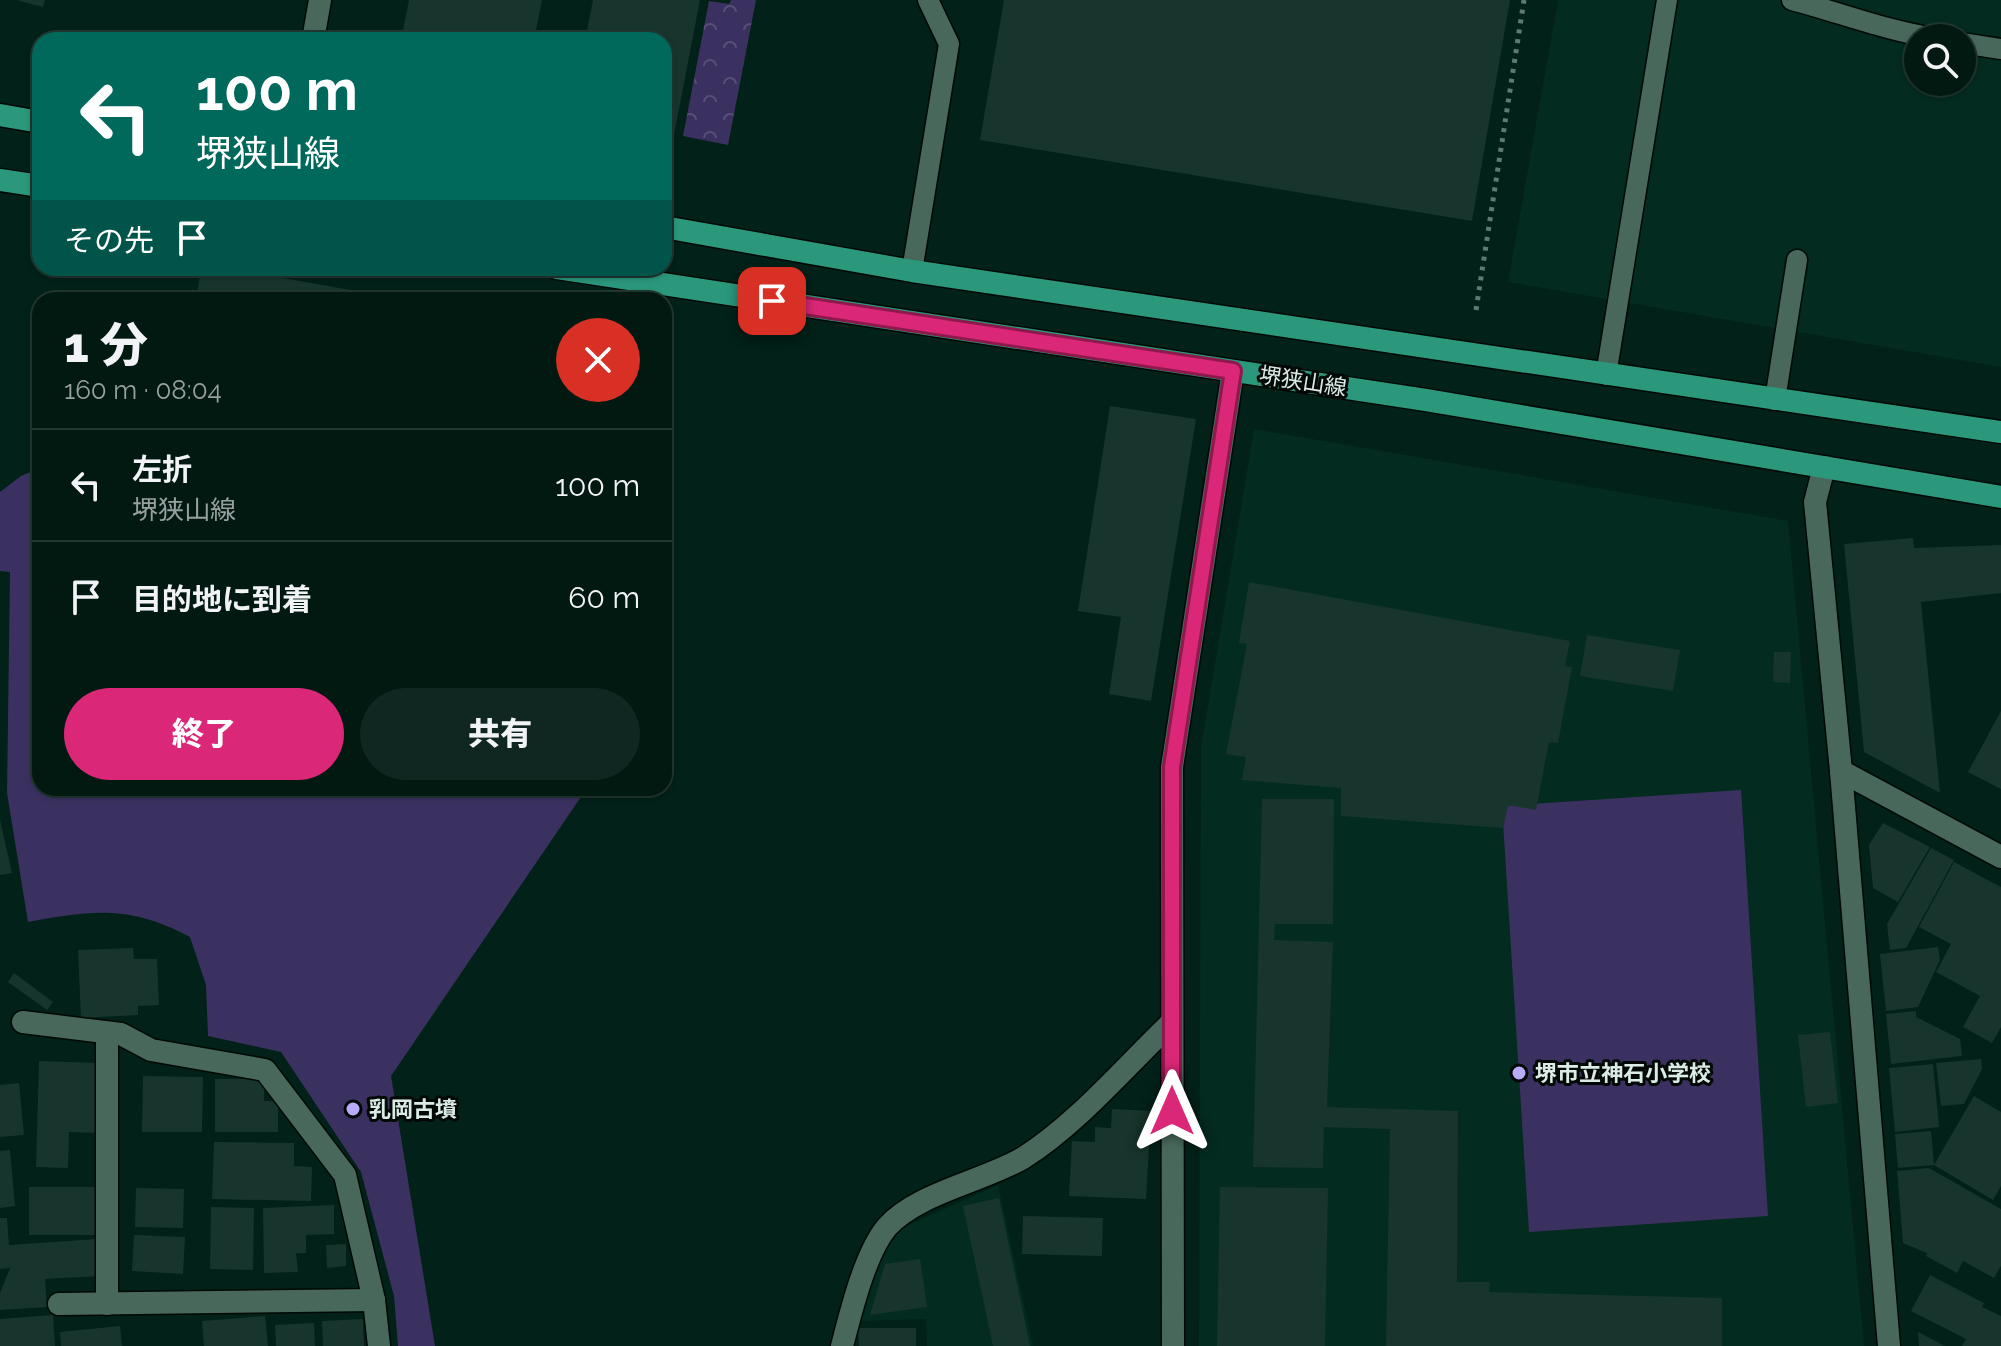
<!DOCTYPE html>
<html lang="ja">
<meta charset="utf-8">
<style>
body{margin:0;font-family:Raleway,"Noto Sans JP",sans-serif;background:#102620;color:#f1f3f6;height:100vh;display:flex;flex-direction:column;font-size:30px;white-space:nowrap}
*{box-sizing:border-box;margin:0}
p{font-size:26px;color:#96a09f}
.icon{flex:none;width:44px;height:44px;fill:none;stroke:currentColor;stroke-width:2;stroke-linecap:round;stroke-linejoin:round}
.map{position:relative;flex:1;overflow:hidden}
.side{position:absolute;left:32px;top:292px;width:640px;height:504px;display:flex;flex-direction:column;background:#021912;border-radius:24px;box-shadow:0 2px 6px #0004,0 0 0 2px #233832}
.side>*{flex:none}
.top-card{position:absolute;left:32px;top:32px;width:640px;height:244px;border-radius:24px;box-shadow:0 2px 6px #0004,0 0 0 2px #233832;background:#00695c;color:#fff;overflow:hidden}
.fabs{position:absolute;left:1904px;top:24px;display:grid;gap:16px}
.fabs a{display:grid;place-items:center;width:72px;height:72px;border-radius:50%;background:#021912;box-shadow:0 2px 6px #0004,0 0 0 2px #233832;font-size:40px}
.pin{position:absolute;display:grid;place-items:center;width:68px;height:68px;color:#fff;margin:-34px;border-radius:16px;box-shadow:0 4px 12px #0006}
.me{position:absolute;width:88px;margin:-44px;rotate:0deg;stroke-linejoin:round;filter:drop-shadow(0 0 6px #0008)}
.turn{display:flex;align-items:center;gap:28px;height:168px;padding:0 32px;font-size:36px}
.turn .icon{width:104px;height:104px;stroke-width:2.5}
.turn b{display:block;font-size:56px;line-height:68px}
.then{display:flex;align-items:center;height:76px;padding:0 32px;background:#0003;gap:16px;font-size:30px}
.round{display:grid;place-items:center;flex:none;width:84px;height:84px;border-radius:42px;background:#102620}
.head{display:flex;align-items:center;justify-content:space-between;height:136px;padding:0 32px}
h1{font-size:48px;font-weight:800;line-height:60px}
.cta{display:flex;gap:16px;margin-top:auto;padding:16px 32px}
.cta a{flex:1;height:92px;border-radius:48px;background:#db2777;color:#fff;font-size:32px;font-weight:800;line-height:92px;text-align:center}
.cta a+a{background:#102620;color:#f1f3f6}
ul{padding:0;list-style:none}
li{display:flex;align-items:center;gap:24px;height:112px;padding:0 32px;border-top:2px solid #233832}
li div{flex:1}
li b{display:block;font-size:30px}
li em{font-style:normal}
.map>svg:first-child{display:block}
.built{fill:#042b20;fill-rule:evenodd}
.grass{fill:#3b3160}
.park{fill:url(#park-crowns)}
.building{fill:#17352c}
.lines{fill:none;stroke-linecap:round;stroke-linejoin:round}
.service-casing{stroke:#000904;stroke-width:23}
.minor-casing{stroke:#000904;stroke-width:25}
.primary-casing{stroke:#000904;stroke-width:25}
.path{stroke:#607971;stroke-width:5;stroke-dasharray:4 6;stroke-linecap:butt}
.service{stroke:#49685c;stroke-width:20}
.minor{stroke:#49685c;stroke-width:22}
.primary{stroke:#2b977b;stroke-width:22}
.route-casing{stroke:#8e194d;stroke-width:20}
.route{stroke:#db2777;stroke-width:14}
.poi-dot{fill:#b8abf7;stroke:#010805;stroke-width:3}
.labels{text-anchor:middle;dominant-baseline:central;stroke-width:6;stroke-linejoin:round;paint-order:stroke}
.street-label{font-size:22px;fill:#daece5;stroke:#010805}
.poi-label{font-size:22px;font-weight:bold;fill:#daece5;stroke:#010805;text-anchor:start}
</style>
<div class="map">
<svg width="2001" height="1346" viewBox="0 0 2001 1346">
<defs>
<pattern id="park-crowns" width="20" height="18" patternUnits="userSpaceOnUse" patternTransform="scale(2)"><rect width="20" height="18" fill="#3b3160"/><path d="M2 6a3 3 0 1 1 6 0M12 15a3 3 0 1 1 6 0" fill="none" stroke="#574f77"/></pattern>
</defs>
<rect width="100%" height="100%" fill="#022118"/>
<!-- built -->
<g class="built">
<path d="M1558 0H2001V367L1508 282ZM1918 38H1962V82H1918Z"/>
<path d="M1254 429 1788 521 1864 1346H1199L1201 747Z"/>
<path d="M998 1185 1033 1346H927L926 1319 860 1321 871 1280 895 1231Z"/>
</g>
<!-- grass -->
<g class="grass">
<path d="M40 468V788H587L391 1076 435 1346H398L394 1296 361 1172 281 1052 208 1036 206 985 190 937C130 905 93 910 28 922L7 793 10 572 0 571V492L21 476Z"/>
<path d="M1741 790 1768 1216 1529 1232 1502 806Z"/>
</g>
<!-- park -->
<path class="park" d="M731 0H756L728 145 683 136 709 1 729 4Z"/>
<!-- building -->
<g class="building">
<path d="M16 0H45L43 7Z"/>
<path d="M409 0H542L534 40H401Z"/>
<path d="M593 0H700L674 135 664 133V40H585Z"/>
<path d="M1004 0H1510L1472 221 980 140Z"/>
<path d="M201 268 266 275 407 300H196Z"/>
<path d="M1110 406 1196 419 1151 701 1109 694 1121 617 1078 611Z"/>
<path d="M1913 538 1914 548 2001 545V593L1921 602 1940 793 1864 752 1844 544Z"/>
<path d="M1249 582 1570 641 1565 666 1572 667 1558 743 1549 742 1536 810 1508 805 1503 828 1341 816V788L1242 780 1246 757 1226 754 1247 644 1239 643Z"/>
<path d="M1587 635 1680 650 1673 691 1580 676Z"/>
<path d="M1774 652H1791L1790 683 1773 682Z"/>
<path d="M2001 711V789L1968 772Z"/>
<path d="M1262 799H1334L1333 924H1275L1274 940 1333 942 1327 1107 1458 1111 1457 1282H1490L1489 1292 1722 1298V1346H1386L1390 1129 1324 1127 1323 1168 1253 1167Z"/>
<path d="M0 820 12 873 0 875Z"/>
<path d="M1883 823 1930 847 1898 902 1873 888 1869 845Z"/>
<path d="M1931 848 1954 860 1906 948 1890 950 1887 924Z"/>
<path d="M1954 862 2001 887V1027L1992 1043 1963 1027 1980 996 1936 972 1951 944 1919 927Z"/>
<path d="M1938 947 1940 960 1918 1007 1886 1011 1880 954Z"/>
<path d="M133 948 134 959H157L159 1005 138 1006V1015L81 1018 78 950Z"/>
<path d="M14 973 53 1002 47 1010 8 982Z"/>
<path d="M1916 1011V1017L1960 1039 1962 1056 1891 1064 1886 1014Z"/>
<path d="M1830 1032 1838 1103 1806 1107 1798 1035Z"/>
<path d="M1981 1059 1982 1069 1964 1104 1941 1106 1936 1063Z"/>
<path d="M39 1061 99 1063 97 1133 69 1132 68 1168 36 1167Z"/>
<path d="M1933 1064 1939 1127 1895 1132 1889 1068Z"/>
<path d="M143 1076 203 1077 202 1132H142Z"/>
<path d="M215 1079H264V1101H278V1132H215Z"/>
<path d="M19 1083 24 1135 0 1137V1085Z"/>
<path d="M1974 1096 2001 1112V1186L1993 1200 1934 1165Z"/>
<path d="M1112 1109 1151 1111 1146 1199 1069 1196 1072 1141 1095 1142V1127L1111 1128Z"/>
<path d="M1931 1131 1934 1165 1898 1168 1895 1134Z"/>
<path d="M214 1142 294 1143V1166L312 1167 311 1201 212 1199Z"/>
<path d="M10 1150 15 1206 0 1208V1151Z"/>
<path d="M1929 1168 2001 1209V1266L1994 1278 1963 1261 1957 1273 1926 1256 1927 1253 1903 1243 1897 1171Z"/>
<rect x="29" y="1187" width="71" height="48"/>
<path d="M1220 1187 1328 1188 1325 1346H1217Z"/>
<path d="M136 1188 184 1189 183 1228 135 1227Z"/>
<path d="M999 1198 1030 1346H993L963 1206Z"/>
<path d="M334 1205V1234L306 1235V1253H296L298 1272 264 1273 263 1208Z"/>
<path d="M211 1207 254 1208 253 1270 210 1269Z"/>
<path d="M1023 1216 1103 1218 1102 1256 1022 1254Z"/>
<path d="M0 1218H7L9 1245 98 1239 100 1276 45 1279 47 1307 0 1310V1293L10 1268 0 1269Z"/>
<path d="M134 1235 185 1237 183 1274 132 1271Z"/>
<path d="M346 1244V1266L327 1268 326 1245Z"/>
<path d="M920 1259 927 1307 870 1315 885 1264Z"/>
<path d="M1930 1275 1984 1303 1982 1307 2001 1316V1346H1962L1966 1339 1911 1311Z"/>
<path d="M53 1315 55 1346H0V1319Z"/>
<path d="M265 1316 268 1346H204L202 1321Z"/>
<path d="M363 1319 364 1346H323L322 1321Z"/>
<path d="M314 1323 315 1346H276L275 1325Z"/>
<path d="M120 1326 122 1346H61L60 1332Z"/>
<path d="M858 1328H916V1346H859Z"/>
<path d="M1918 1332 1945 1346H1919Z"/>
</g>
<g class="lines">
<!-- service casing -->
<g class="service-casing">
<g id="service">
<path d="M1792 0C1841 13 1884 30 1934 38"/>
<path d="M1962 43 2001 49"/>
<path d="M912 271 949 44 928 0"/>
<path d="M1606 375 1667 0"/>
<path d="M1775 400 1797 260"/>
</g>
</g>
<!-- minor casing -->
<g class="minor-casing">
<g id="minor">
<path d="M313 40 320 0"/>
<path d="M1824 467 1815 502 1841 771 1889 1346"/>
<path d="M1841 771 2001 857"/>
<path d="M23 1022 121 1034 151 1050 265 1070 345 1175 374 1300 379 1346"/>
<path d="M107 1035V1304"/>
<path d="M59 1304 374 1300"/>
<path d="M842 1346C851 1312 865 1253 887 1227 917 1193 984 1181 1023 1158 1076 1125 1126 1066 1171 1023"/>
<path d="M1173 1346 1172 767 1233 371"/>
</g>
</g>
<!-- primary casing -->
<g class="primary-casing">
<g id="primary">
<path d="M0 115 40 122"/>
<path d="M0 180 40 186"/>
<path d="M664 227 912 271 2001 432"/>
<path d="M557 268 1426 400 2001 497"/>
</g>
</g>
<!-- path -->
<path class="path" d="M1476 310 1524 0"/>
<!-- service -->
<use href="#service" class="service"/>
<!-- minor -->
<use href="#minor" class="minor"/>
<!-- primary -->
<use href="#primary" class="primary"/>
</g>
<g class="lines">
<!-- route casing -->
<g class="route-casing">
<path id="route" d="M772 301 1233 371 1172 767V1111"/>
</g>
<!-- route -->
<use href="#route" class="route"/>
</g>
<!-- markers -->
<g class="poi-dot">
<circle cx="1519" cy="1073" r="8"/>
<circle cx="353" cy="1109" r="8"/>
</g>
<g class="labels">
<!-- street labels -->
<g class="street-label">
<text transform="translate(1303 381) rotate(9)">堺狭山線</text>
</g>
<!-- poi labels -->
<g class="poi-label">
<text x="1535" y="1073">堺市立神石小学校</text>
<text x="369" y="1109">乳岡古墳</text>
</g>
</g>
</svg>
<div class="fabs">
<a><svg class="icon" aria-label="search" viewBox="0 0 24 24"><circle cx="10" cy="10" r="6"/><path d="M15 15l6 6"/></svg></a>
</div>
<div class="pin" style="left:772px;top:301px;background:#d93025"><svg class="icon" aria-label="arrive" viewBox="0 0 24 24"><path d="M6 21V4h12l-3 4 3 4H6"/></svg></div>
<svg class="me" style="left:1172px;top:1111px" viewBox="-20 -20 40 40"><path d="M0-17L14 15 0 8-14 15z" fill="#db2777" stroke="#fff" stroke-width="4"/></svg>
<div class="top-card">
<div class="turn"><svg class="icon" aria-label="left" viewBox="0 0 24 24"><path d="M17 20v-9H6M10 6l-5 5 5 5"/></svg><div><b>100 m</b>堺狭山線</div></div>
<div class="then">その先<svg class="icon" aria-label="arrive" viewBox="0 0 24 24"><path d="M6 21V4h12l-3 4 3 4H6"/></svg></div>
</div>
<section class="side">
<div class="head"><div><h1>1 分</h1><p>160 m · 08:04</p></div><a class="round" style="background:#d93025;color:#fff"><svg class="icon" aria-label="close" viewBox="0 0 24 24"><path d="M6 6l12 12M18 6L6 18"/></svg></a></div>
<ul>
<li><svg class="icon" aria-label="left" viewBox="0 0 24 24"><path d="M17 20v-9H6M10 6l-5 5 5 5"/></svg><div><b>左折</b><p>堺狭山線</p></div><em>100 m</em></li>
<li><svg class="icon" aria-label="arrive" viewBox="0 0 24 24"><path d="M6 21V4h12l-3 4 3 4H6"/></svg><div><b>目的地に到着</b></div><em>60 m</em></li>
</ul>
<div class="cta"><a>終了</a><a>共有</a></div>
</section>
</div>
